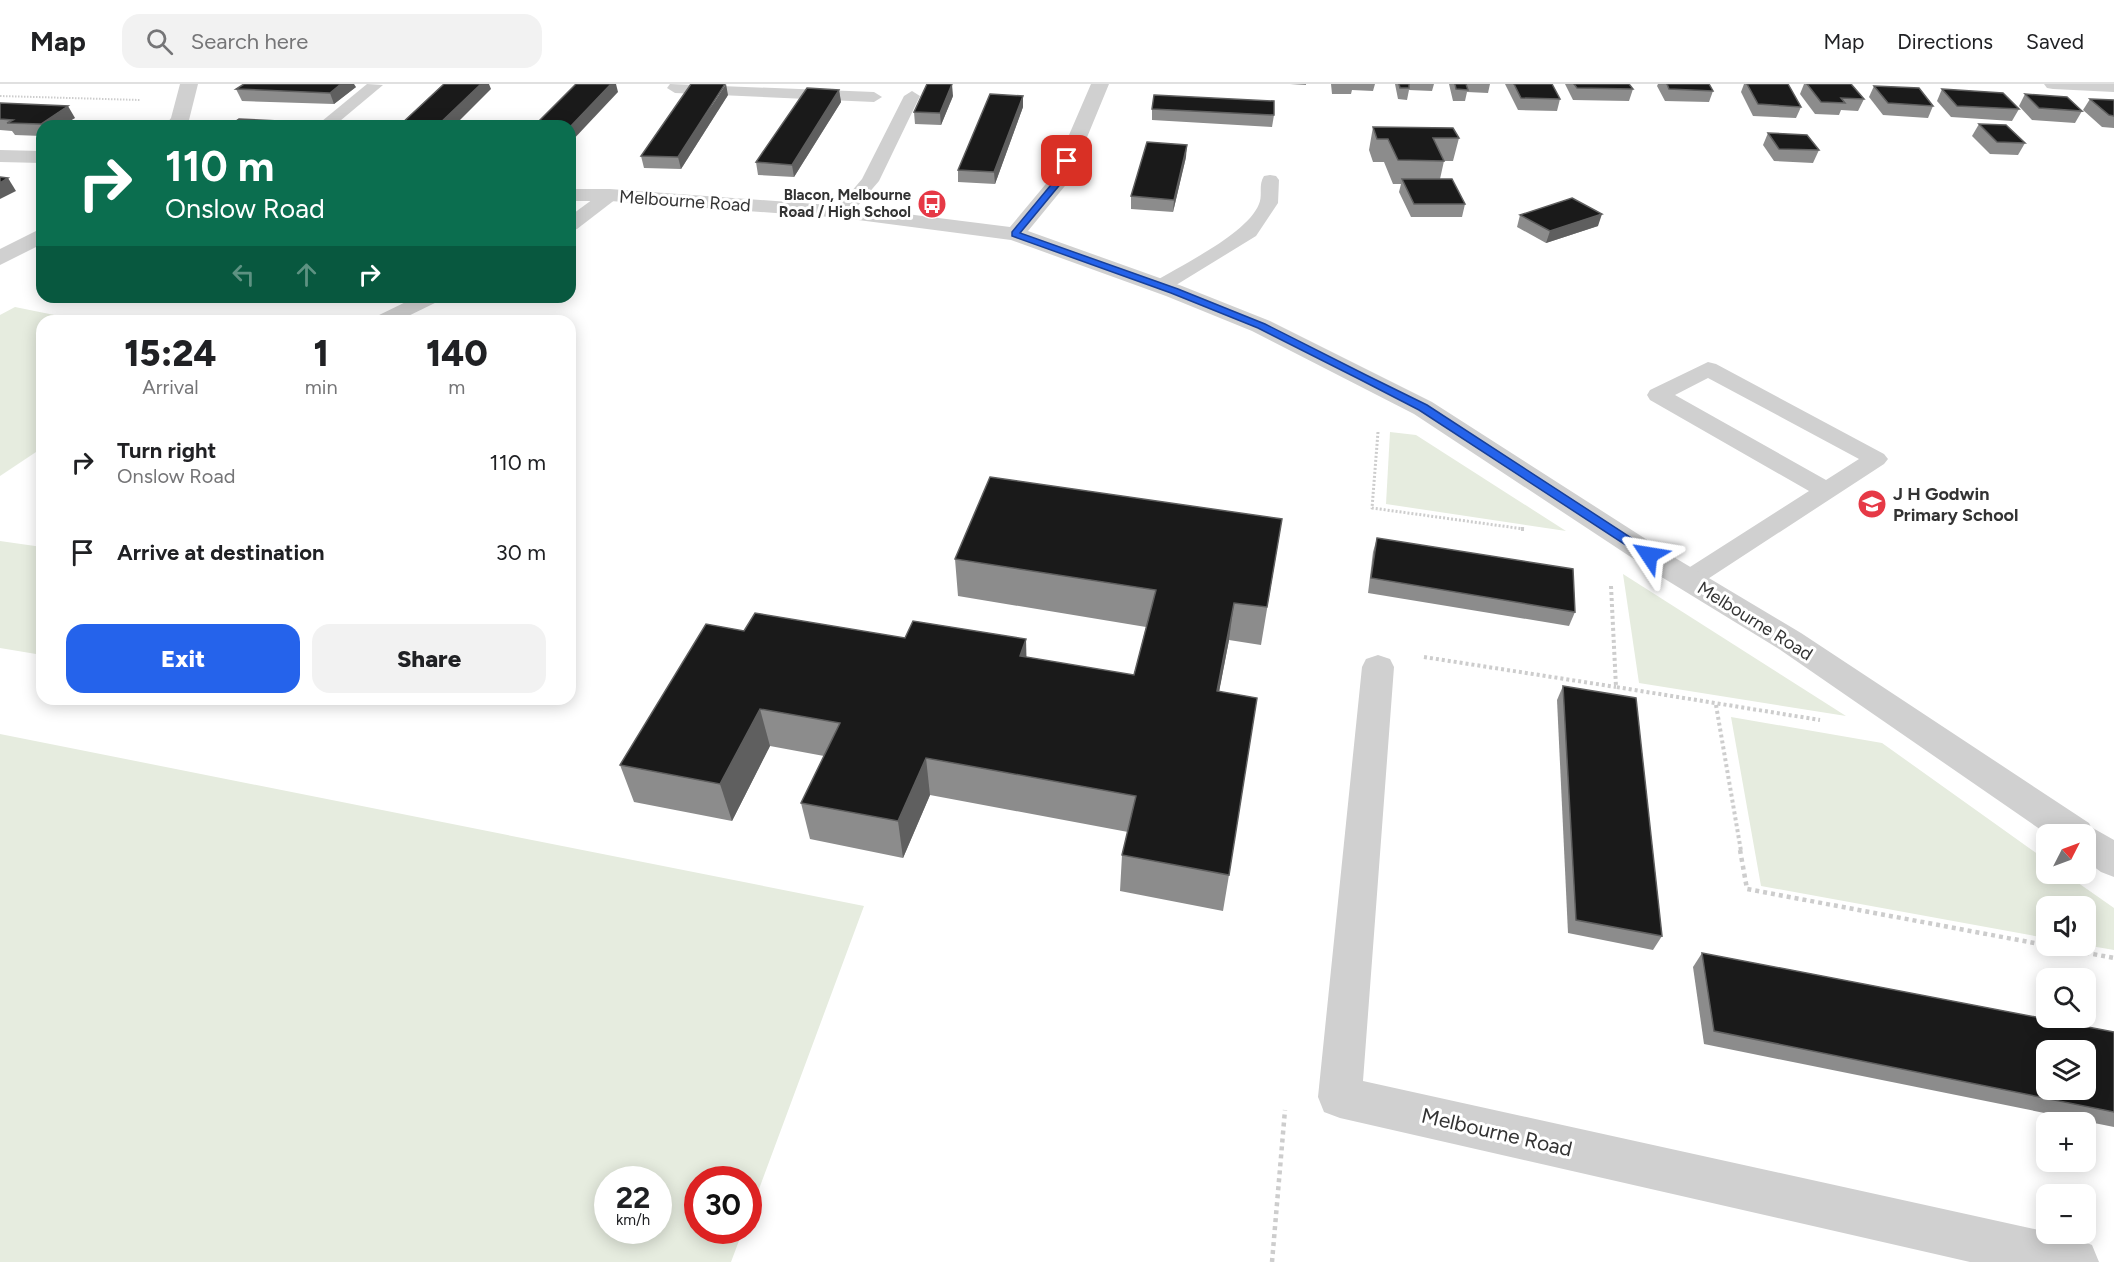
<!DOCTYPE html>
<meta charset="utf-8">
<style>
body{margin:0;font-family:Figtree,sans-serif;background:#f2f2f2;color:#202124;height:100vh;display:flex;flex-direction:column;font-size:22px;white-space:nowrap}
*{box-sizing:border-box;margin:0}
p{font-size:20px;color:#757577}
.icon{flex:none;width:33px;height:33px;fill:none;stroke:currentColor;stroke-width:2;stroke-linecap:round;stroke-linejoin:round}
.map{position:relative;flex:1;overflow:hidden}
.sheet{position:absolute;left:36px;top:231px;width:540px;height:390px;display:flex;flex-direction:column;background:#fff;border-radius:18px;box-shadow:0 3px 15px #0003}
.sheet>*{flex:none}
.hud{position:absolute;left:36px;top:36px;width:540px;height:183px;border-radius:18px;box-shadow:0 3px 15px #0003;background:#0b6e4f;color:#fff;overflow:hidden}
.needle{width:39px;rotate:48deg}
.fabs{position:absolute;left:2036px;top:740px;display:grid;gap:12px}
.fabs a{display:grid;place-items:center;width:60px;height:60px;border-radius:12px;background:#fff;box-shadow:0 3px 15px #0003;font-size:30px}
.speed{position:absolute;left:594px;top:1082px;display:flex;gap:12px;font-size:30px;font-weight:700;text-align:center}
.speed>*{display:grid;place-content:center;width:78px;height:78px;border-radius:50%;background:#fff;box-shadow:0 3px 15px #0003;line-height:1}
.speed small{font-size:15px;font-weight:400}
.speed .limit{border:9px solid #d22;background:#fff;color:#111}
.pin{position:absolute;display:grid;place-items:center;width:51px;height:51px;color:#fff;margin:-26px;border-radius:12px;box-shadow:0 3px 9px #0006}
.me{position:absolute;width:66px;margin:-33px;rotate:303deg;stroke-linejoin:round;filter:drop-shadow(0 0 4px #0008)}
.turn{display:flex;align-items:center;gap:21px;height:126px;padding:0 30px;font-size:27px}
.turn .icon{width:78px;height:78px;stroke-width:2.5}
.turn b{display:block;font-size:42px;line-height:51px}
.lanes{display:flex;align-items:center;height:57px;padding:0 30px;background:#0003;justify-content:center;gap:30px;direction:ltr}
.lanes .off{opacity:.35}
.eta{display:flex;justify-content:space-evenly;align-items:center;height:102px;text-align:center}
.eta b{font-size:36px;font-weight:800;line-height:42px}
.cta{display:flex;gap:12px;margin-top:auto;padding:12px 30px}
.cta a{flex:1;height:69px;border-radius:18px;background:#2563eb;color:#fff;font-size:24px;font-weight:800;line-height:69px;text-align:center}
.cta a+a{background:#f2f2f2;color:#202124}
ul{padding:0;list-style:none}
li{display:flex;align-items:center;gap:18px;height:90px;padding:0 30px}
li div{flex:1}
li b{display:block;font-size:22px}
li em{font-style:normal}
header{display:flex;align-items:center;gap:36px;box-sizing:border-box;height:84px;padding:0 30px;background:#fff;border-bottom:2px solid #e0e0e0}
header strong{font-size:28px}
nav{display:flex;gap:33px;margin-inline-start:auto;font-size:21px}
.search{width:420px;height:54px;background:#f2f2f2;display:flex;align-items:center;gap:15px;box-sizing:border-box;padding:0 21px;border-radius:18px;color:#757577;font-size:22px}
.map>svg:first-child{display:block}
.green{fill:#e6ecdf;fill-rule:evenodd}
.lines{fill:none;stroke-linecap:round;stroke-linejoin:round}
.path-far3{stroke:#cdcdcd;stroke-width:2;stroke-dasharray:1.5 1.5;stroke-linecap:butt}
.path-far2{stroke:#cdcdcd;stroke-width:3;stroke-dasharray:2 2;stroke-linecap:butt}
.path-far1{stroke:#cdcdcd;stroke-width:4;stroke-dasharray:3 3;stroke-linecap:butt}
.path{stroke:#cdcdcd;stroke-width:4.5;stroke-dasharray:4 4;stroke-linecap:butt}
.lane{fill:#d0d0d0;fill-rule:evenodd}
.street{fill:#d0d0d0;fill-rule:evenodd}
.wall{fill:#8c8c8c}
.shaded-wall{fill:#5f5f5f}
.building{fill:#1a1a1a;stroke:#5f5f5f;stroke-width:1.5;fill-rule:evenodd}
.route{fill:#2563eb;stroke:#184099;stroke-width:1.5}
.labels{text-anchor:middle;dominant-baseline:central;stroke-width:6;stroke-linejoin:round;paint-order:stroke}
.far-poi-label{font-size:15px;font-weight:bold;fill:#333;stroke:#fff;text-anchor:end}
.street-label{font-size:18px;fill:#333;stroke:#fff}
.poi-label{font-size:18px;font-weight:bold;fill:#333;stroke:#fff;text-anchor:start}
.near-street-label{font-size:21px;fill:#333;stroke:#fff}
</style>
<header>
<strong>Map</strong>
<div class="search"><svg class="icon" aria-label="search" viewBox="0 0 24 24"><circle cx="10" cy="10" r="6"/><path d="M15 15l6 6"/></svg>Search here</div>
<nav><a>Map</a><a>Directions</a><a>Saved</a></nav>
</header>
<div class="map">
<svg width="2114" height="1178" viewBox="0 0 2114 1178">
<rect width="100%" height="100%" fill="#fff"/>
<!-- green -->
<g class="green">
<path d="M15 223 84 237H42V364L0 392V231Z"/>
<path d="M1390 348 1416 351 1566 447 1386 420Z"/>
<path d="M0 457 42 463V571L0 564Z"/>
<path d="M1623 490 1846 632 1639 599Z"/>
<path d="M1731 633 1882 659 2046 776V789H2064L2114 824V866L2085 861V822H2046V854L1761 802Z"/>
<path d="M0 650 864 822 749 1132 748 1095H698V1146H743L731 1178H0ZM608 1095H658V1146H608Z"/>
</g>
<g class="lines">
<!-- path-far3 -->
<path class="path-far3" d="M0 12 140 16"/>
<!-- path-far2 -->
<path class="path-far2" d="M1378 348 1372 424 1524 445"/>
<!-- path-far1 -->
<g class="path-far1">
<path d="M1521 445H1524"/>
<path d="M1611 502 1616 603 1820 636"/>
<path d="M1424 573 1616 603"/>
<path d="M1716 621 1741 767"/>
</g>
<!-- path -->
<g class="path">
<path d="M1740 766 1747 805 2114 874"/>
<path d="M1272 1178 1285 1026"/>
</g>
<!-- lane -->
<g class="lane">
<path d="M367 0 383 1 334 42H316Z"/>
<path d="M670 0 874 8 882 13 874 18 675 9 667 4Z"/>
<path d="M912 7 920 12 879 97 849 132H837L834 128 862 95 904 12Z"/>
<path d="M1270 91 1276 92 1279 96 1278 119 1256 152 1168 206H1154L1151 202 1154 198C1183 180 1247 150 1259 120 1263 111 1258 101 1264 92Z"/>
<path d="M610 106 616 107 619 111 616 115 577 145 570 147V132L604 107Z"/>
<path d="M416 213H442L439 217 398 237H372L375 233Z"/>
<path d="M1708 278 1716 280 1884 370 1888 375 1884 380 1697 502 1688 505 1679 502 1675 496 1679 490 1809 407 1650 316 1647 311 1650 306ZM1708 294 1859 375 1826 396 1675 311Z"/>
</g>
<!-- street -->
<g class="street">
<path d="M180 0H198L189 36 185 42H165L171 34Z"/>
<path d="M1091 0H1109L1069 97 1028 147 1182 202 1270 237 1432 318 1677 475 1801 549 2089 739 2091 743 2114 756V793L2101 788 2085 776V750H2047L1779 565 1655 489 1414 330 1252 247 1166 212 1011 156 843 134 610 117H570V105H610L843 122 1010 143 1050 95Z"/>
<path d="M2044 0H2114V8L2053 5 2047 4Z"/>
<path d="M0 66 42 67V79L0 78Z"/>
<path d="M42 144V160L0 181V165Z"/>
<path d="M1378 571 1390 575 1394 583 1363 997 2075 1154 2092 1161 2099 1178H1970L1340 1034 1324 1028 1318 1013 1362 583 1366 575Z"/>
</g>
</g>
<!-- wall -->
<g class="wall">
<path d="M1290 0H1306V1Z"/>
<path d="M1331 0H1375L1373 7 1352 6 1351 10H1332Z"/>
<path d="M1395 0H1434L1432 7 1409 6 1407 16 1398 15Z"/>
<path d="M1449 0H1490L1488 9 1467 8 1465 17H1453Z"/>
<path d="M1505 0H1552L1560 15 1557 27 1518 26Z"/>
<path d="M1565 0H1629L1633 5 1629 17 1573 16Z"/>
<path d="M1658 0H1709L1713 7 1709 18 1665 17 1657 2Z"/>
<path d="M1744 0H1788L1801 23 1796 34 1753 32 1741 8Z"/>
<path d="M1804 0H1851L1864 15 1858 27 1841 26 1839 31 1815 30 1800 10Z"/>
<path d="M1874 2 1933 22 1928 34 1883 31 1869 13Z"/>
<path d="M356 3 334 20 242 17 236 5Z"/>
<path d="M1942 5 2019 25 2012 37 1951 33 1937 17Z"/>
<path d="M839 6 841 18 794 93 758 91 756 78Z"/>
<path d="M2025 10 2082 27 2075 39 2032 36 2019 22Z"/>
<path d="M728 11 681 85 644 84 641 72Z"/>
<path d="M953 12 941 41 915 40 914 28Z"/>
<path d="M1023 12V23L995 100 958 98V86Z"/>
<path d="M2090 15 2114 16V44L2102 43 2083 26Z"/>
<path d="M0 19 75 34 42 42V52L15 51 12 47 0 46Z"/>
<path d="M1152 25 1274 31 1272 43 1152 36Z"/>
<path d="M1979 40 2025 59 2018 71 1990 70 1972 52Z"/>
<path d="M1373 43 1459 54 1453 77H1444L1440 95 1465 120 1462 133H1411L1399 108 1401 100H1393L1384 78H1373L1369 66Z"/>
<path d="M1768 49 1819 66 1813 79 1774 77 1763 61Z"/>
<path d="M1186 73 1173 128 1131 125V112Z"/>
<path d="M1520 131 1598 142 1546 159 1517 143Z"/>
<path d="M1282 435 1261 561 1229 556 1219 607 1229 791 1223 827 1120 807 1122 771 1128 748 930 711 903 774 810 755 801 719 824 672 770 662 732 737 634 718 620 681 744 547 905 554 1026 555V574L1134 591 1146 543 958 512 955 475Z"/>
<path d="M1377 454 1575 528 1569 542 1368 509 1373 468Z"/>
<path d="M1563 602 1662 852 1653 866 1568 849 1557 616Z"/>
<path d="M1702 869 2114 948V1043L1704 960 1693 883Z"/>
</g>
<!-- shaded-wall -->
<g class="shaded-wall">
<path d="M341 0H354L356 3 334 20 330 9Z"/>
<path d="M481 0H489L491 5 454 42H437Z"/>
<path d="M611 0H616L618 8 570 59V43Z"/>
<path d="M726 0 728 11 681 85 678 73Z"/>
<path d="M952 0 953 12 941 41 940 29Z"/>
<path d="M839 6 841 18 794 93 792 81Z"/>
<path d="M1023 12V23L995 100 994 88Z"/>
<path d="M68 22 75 34 62 42H42L41 40Z"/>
<path d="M1187 61 1186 73 1173 128 1174 116Z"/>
<path d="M8 94 16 107 0 115V99Z"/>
<path d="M1602 130 1598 142 1546 159 1550 147Z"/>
<path d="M1234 519 1229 556 1212 645 1217 607Z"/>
<path d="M1026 555 1027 593 1020 572Z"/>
<path d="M760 625 770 662 732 737 720 700Z"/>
<path d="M926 674 930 711 903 774 898 737Z"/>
</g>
<!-- building -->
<g class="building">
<path d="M244 0H341L330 9 236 5Z"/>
<path d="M444 0H481L437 42H399Z"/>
<path d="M576 0H611L570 43V42H534Z"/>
<path d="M691 0H725L678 73 641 72Z"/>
<path d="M927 0H952L940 29 914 28Z"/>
<path d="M1399 0H1409V4H1400Z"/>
<path d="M1455 0H1466L1468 6 1456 5Z"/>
<path d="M1514 0H1552L1560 15 1521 14Z"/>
<path d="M1574 0H1629L1633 5 1577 4Z"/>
<path d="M1667 0H1709L1713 7 1669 5Z"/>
<path d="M1747 0H1788L1801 23 1758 20Z"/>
<path d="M1807 0H1851L1864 15 1841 14 1845 19 1821 18Z"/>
<path d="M1874 2 1919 4 1933 22 1888 19Z"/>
<path d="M807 4 839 6 792 81 756 78Z"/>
<path d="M1942 5 2003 9 2019 25 1957 22Z"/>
<path d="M990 10 1023 12 994 88 958 86Z"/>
<path d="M2025 10 2067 13 2082 27 2039 24Z"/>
<path d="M1154 11 1274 17V31L1152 25Z"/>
<path d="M2090 15 2114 16V32L2109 31Z"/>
<path d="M0 19 68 22 41 40 7 39 13 36 0 35Z"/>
<path d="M239 35 298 38 293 42H229Z"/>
<path d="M1979 40 2006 41 2025 59 1997 58Z"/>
<path d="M1373 43 1453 44 1459 54H1433L1444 77 1398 76 1388 55H1377Z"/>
<path d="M1768 49 1807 51 1819 66 1779 65Z"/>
<path d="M1147 58 1187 61 1174 116 1131 112Z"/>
<path d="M0 93 8 94 0 99Z"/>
<path d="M1402 95H1452L1465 120H1414Z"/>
<path d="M1572 114 1602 130 1550 147 1520 131Z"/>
<path d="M990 393 1282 435 1267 523 1234 519 1217 607 1257 614 1229 791 1122 771 1136 712 926 674 898 737 801 719 840 639 760 625 720 700 620 681 706 540 744 547 755 529 905 554 913 537 1026 555 1020 572 1134 591 1156 506 955 475Z"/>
<path d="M1377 454 1573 485 1575 528 1371 494Z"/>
<path d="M1563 602 1636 614 1662 852 1576 836Z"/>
<path d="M1702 869 2114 948V1028L1714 947ZM2046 966H2085V1005H2046Z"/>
</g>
<!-- route -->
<path class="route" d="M1067 75 1071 77 1062 98 1020 149 1178 205 1265 240 1366 291 1427 321 1653 468 1655 471 1653 473H1644L1419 326 1359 295 1258 244 1171 209 1012 152V148L1055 96 1063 77Z"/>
<!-- icons -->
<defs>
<g id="bus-disc" transform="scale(1.5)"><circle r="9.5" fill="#e63946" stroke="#fff"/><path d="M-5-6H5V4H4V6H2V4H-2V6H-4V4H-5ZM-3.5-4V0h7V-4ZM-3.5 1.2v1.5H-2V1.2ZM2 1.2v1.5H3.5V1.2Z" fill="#fff"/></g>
<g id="school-disc" transform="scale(1.5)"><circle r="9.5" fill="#e63946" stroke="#fff"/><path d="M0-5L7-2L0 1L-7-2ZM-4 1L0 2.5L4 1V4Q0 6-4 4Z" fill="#fff"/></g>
</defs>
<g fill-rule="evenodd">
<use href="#bus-disc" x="932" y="120"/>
<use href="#school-disc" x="1872" y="420"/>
</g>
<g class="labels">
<!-- far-poi labels -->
<g class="far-poi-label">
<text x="911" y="111">Blacon, Melbourne<tspan x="911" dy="17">Road / High School</tspan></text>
</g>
<!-- street labels -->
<g class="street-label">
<text transform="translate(685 117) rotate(4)">Melbourne Road</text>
<text transform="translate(1755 537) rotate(32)">Melbourne Road</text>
</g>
<!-- poi labels -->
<g class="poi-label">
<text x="1893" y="410">J H Godwin<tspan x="1893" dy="21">Primary School</tspan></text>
</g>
<!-- near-street labels -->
<g class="near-street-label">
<text transform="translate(1497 1048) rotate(13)">Melbourne Road</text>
</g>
</g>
</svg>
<div class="fabs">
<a><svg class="needle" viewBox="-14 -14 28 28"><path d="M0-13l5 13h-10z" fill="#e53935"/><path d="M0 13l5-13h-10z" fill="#757577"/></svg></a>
<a><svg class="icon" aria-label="sound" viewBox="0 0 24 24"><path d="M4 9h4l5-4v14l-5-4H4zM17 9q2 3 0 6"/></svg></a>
<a><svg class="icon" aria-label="search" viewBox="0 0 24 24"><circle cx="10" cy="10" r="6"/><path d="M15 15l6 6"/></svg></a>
<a><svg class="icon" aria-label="layers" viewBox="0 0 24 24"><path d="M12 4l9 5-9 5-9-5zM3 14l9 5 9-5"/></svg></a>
<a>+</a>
<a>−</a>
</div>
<div class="speed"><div>22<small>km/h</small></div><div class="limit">30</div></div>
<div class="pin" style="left:1067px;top:77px;background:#d93025"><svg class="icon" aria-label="arrive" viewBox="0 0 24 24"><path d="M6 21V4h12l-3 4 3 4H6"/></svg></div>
<svg class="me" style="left:1649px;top:471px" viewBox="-20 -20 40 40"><path d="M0-17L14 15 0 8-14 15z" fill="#2563eb" stroke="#fff" stroke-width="4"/></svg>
<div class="hud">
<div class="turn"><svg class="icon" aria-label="right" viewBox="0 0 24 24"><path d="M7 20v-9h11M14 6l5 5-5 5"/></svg><div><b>110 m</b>Onslow Road</div></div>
<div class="lanes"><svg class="icon off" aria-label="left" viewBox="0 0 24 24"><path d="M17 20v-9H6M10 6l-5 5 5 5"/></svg><svg class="icon off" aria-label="ahead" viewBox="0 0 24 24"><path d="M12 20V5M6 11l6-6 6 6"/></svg><svg class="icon" aria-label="right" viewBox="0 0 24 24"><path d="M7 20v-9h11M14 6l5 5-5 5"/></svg></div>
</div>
<section class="sheet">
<div class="eta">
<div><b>15:24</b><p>Arrival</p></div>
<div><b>1</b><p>min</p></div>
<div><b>140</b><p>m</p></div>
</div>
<ul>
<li><svg class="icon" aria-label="right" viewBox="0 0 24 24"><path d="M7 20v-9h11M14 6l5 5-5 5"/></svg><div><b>Turn right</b><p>Onslow Road</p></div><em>110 m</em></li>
<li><svg class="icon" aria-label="arrive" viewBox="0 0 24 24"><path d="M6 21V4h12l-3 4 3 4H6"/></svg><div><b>Arrive at destination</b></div><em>30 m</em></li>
</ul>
<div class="cta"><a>Exit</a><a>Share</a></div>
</section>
</div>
